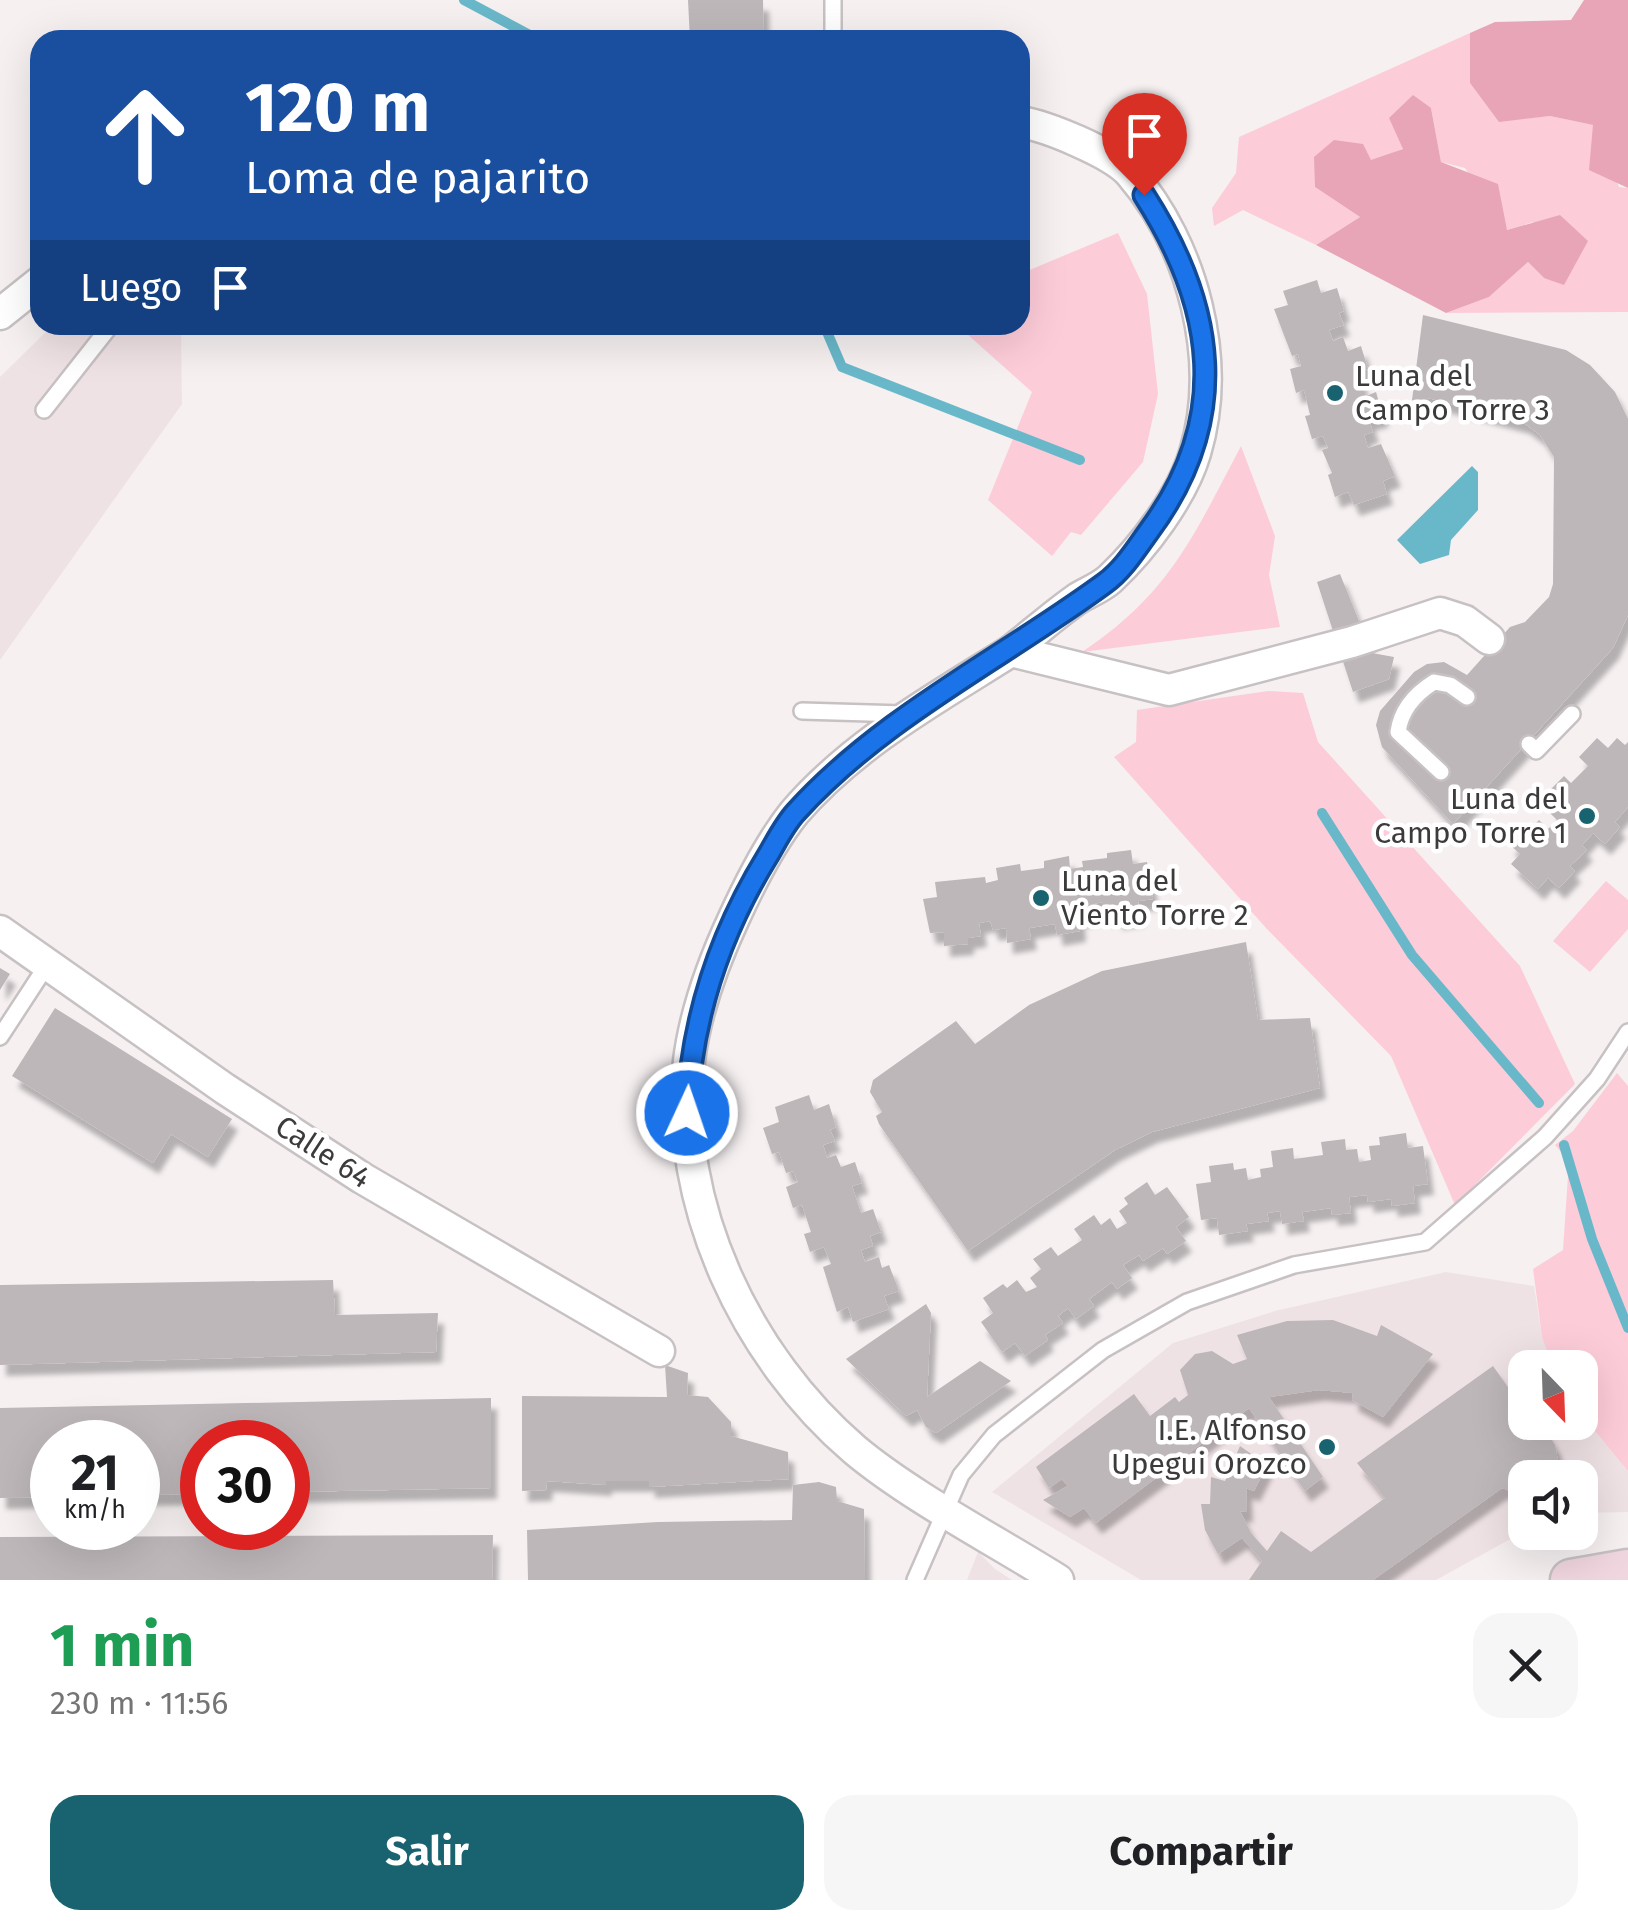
<!DOCTYPE html>
<html lang="es">
<meta charset="utf-8">
<style>
body{margin:0;font-family:"Fira Sans",sans-serif;background:#f6f6f6;color:#202124;height:100vh;display:flex;flex-direction:column;font-size:38px;white-space:nowrap}
*{box-sizing:border-box;margin:0}
p{font-size:32px;color:#757577}
.icon{flex:none;width:55px;height:55px;fill:none;stroke:currentColor;stroke-width:2;stroke-linecap:round;stroke-linejoin:round}
.map{position:relative;height:1580px;overflow:hidden}
.panel{display:flex;flex-direction:column;background:#fff;flex:1}
.panel>*{flex:none}
.banner{position:absolute;left:30px;top:30px;width:1000px;height:305px;border-radius:30px;box-shadow:0 10px 40px #0002;background:#1a4fa0;color:#fff;overflow:hidden}
.needle{width:65px;rotate:157deg}
.tools{position:absolute;left:1508px;top:1350px;display:grid;gap:20px}
.tools a{display:grid;place-items:center;width:90px;height:90px;border-radius:20px;background:#fff;box-shadow:0 10px 40px #0002;font-size:50px}
.speed{position:absolute;left:30px;top:1420px;display:flex;gap:20px;font-size:50px;font-weight:700;text-align:center}
.speed>*{display:grid;place-content:center;width:130px;height:130px;border-radius:50%;background:#fff;box-shadow:0 10px 40px #0002;line-height:1}
.speed small{font-size:25px;font-weight:400}
.speed .limit{border:15px solid #d22;background:#fff;color:#111}
.pin{position:absolute;display:grid;place-items:center;width:85px;height:85px;color:#fff;margin:-102px -42px;border-radius:50% 50% 50% 0;rotate:-45deg;box-shadow:0 0 10px #0007}
.pin .icon{rotate:45deg}
.me{position:absolute;width:110px;margin:-55px;rotate:3deg;stroke-linejoin:round;filter:drop-shadow(0 0 8px #0008)}
.turn{display:flex;align-items:center;gap:35px;height:210px;padding:0 50px;font-size:45px}
.turn .icon{width:130px;height:130px;stroke-width:2.5}
.turn b{display:block;font-size:70px;line-height:85px}
.then{display:flex;align-items:center;height:95px;padding:0 50px;background:#0003;gap:20px;font-size:38px}
.round{display:grid;place-items:center;flex:none;width:105px;height:105px;border-radius:30px;background:#f6f6f6}
.overview{display:flex;align-items:center;justify-content:space-between;height:170px;padding:0 50px}
h1{font-size:60px;font-weight:700;line-height:75px;color:#1e9e55}
.cta{display:flex;gap:20px;margin-top:auto;padding:20px 50px}
.cta a{flex:1;height:115px;border-radius:30px;background:#196270;color:#fff;font-size:40px;font-weight:700;line-height:115px;text-align:center}
.cta a+a{background:#f6f6f6;color:#202124}
.map>svg:first-child{display:block}
.built{fill:#efe2e5}
.green{fill:#fdccd9}
.forest{fill:#e8a5b8}
.water{fill:#69b8ca}
.lines{fill:none;stroke-linecap:round;stroke-linejoin:round}
.stream{stroke:#69b8ca;stroke-width:10}
.building{fill:#bdb7b9;filter:url(#shadow)}
.lane-casing{stroke:#c7c1c3;stroke-width:20}
.street-casing{stroke:#c7c1c3;stroke-width:35}
.secondary-casing{stroke:#c7c1c3;stroke-width:45}
.lane{stroke:#fff;stroke-width:15}
.street{stroke:#fff;stroke-width:30}
.secondary{stroke:#f0d6de;stroke-width:40}
.route-casing{stroke:#114b97;stroke-width:25}
.route{stroke:#1a73e8;stroke-width:18}
.poi-dot{fill:#196270;stroke:#fff;stroke-width:4}
.labels{text-anchor:middle;dominant-baseline:central;stroke-width:9;stroke-linejoin:round;paint-order:stroke}
.poi-label{font-size:30px;fill:#3c3a3b;stroke:#fff;text-anchor:start}
.street-label{font-size:30px;fill:#3c3a3b;stroke:#fff}
</style>
<div class="map">
<svg width="1628" height="1580" viewBox="0 0 1628 1580">
<defs>
<filter id="shadow"><feDropShadow dx="6" dy="11" stdDeviation="2.5" flood-color="#0004"/></filter>
</defs>
<rect width="100%" height="100%" fill="#f6f0f1"/>
<!-- built -->
<g class="built">
<path d="M53 325H181L182 404 0 660V377Z"/>
<path d="M1446 1272 1534 1286 1542 1337 1553 1367 1525 1368V1422H1580V1413L1628 1471V1512L1580 1513V1478H1525V1531L1436 1580H1141L992 1492 1173 1343 1275 1311Z"/>
<path d="M978 1552 995 1569 1012 1580H967Z"/>
</g>
<!-- green -->
<g class="green">
<path d="M1470 33V83L1499 121 1550 116 1593 125 1619 187 1628 188V312L1446 313 1489 297 1528 262 1544 278 1533 222 1507 230 1465 168 1441 162 1431 108 1404 148 1315 187 1360 217 1316 245 1243 210 1214 226 1212 208 1236 173 1239 137Z"/>
<path d="M1118 233 1147 294 1158 394 1143 462 1081 535 1071 532 1052 556 988 500 1032 392 957 325H1020V274Z"/>
<path d="M1241 446 1275 536 1269 575 1280 627 1082 652C1170 593 1193 537 1241 446Z"/>
<path d="M1268 691 1303 693 1318 742 1520 966 1575 1084 1455 1205 1391 1056 1266 928 1114 757 1136 742 1137 710Z"/>
<path d="M1606 881 1628 900V929L1590 972 1553 941Z"/>
<path d="M1617 1073 1628 1086V1471L1580 1413V1368L1553 1367 1542 1337 1533 1269 1563 1250 1569 1161 1555 1145 1573 1131Z"/>
</g>
<!-- forest -->
<g class="forest">
<path d="M1584 0H1628V188L1589 170 1593 125 1550 116 1499 122 1470 83V33L1495 22 1571 20Z"/>
<path d="M1413 95 1431 108 1441 162 1498 184 1507 230 1560 215 1588 241 1564 285 1544 278 1528 262 1489 297 1446 313 1316 245 1360 217 1315 187 1314 157 1334 140 1363 144 1371 160 1403 149 1389 118Z"/>
</g>
<!-- water -->
<path class="water" d="M1472 466 1478 472V510L1451 540 1449 555 1420 564 1397 540Z"/>
<g class="lines">
<!-- stream -->
<g class="stream">
<path d="M464 0 539 40"/>
<path d="M824 325 842 367 1080 460"/>
<path d="M1322 813 1412 955 1539 1103"/>
<path d="M1564 1145 1592 1239 1628 1328"/>
</g>
</g>
<!-- building -->
<g class="building">
<path d="M688 0H763L764 40H690Z"/>
<path d="M1317 280 1321 293 1337 288 1344 311 1339 313 1344 325 1329 330 1333 341 1343 337 1348 351 1361 346 1368 369 1358 372 1366 396 1376 392 1383 416 1369 420 1373 432 1364 435 1368 448 1381 444 1395 476 1383 481 1387 494 1354 505 1348 492 1335 497 1328 475 1332 473 1322 450 1328 448 1323 436 1312 439 1305 416 1310 415 1304 390 1296 393 1290 369 1301 366 1298 354 1292 356 1274 309 1288 305 1283 291Z"/>
<path d="M1423 315 1566 350 1590 365 1615 392 1628 419V615L1613 648 1453 824 1382 747 1376 725 1380 711 1414 672 1427 664 1444 662 1467 675 1510 627 1525 622 1549 597 1553 584 1554 457 1540 435 1524 423 1428 398 1427 404 1412 400Z"/>
<path d="M1340 574 1372 653 1394 657 1389 679 1353 692 1317 582Z"/>
<path d="M1597 738 1608 748 1617 738 1625 745 1628 742V807L1615 822 1620 827 1605 844 1593 833 1582 845 1587 850 1570 866 1575 871 1559 888 1548 878 1538 889 1511 864 1520 854 1509 844 1526 825 1530 829 1539 820 1548 829 1557 820 1550 813 1560 803 1548 792 1564 776 1571 783 1588 766 1579 757Z"/>
<path d="M1131 850 1133 864 1147 862 1153 899 1138 901 1139 915 1116 919 1117 914 1103 915 1102 902 1089 905 1090 916H1079L1080 931 1057 935 1055 924 1029 928 1031 939 1007 943 1006 928 993 930 990 921 979 923 981 936 968 938V944L944 946V932L930 933 923 899 937 897 935 882 985 877 986 883 998 880 996 868 1020 864 1021 871 1044 868V861L1069 856 1070 869 1083 867 1082 861 1107 858V853Z"/>
<path d="M1246 942 1258 1020 1310 1018 1320 1088 1152 1132 1115 1150 968 1251 879 1124 876 1116 882 1112 870 1092 873 1080 956 1021 975 1044 1029 1005 1102 971Z"/>
<path d="M0 968 10 974 0 990Z"/>
<path d="M55 1008 232 1119 208 1157 171 1134 153 1163 12 1076Z"/>
<path d="M809 1095 814 1110 829 1104 836 1127 830 1130 835 1141 823 1145 827 1158 836 1155 841 1167 855 1162 862 1183 852 1186 861 1213 873 1209 881 1232 870 1236 873 1246 861 1250 865 1262 879 1257 882 1268 889 1265 899 1291 884 1296 889 1309 853 1322 848 1307 837 1312 823 1267 831 1264 824 1247 810 1252 804 1234 811 1232 802 1205 793 1208 786 1187 798 1182 793 1171 786 1173 779 1152 772 1154 763 1128 779 1122 775 1107Z"/>
<path d="M1406 1133 1408 1148 1423 1146 1428 1184 1413 1186 1415 1203 1392 1206 1391 1199 1368 1202 1367 1195 1349 1197 1351 1213 1332 1215 1331 1208 1302 1212 1304 1221 1282 1224 1280 1211 1267 1213 1269 1221 1246 1224 1248 1231 1219 1235 1217 1218 1201 1220 1196 1184 1211 1182 1209 1166 1233 1163 1234 1170 1246 1168 1248 1180 1261 1177 1260 1169 1273 1167 1271 1151 1293 1148 1294 1159 1323 1155 1321 1142 1345 1139 1346 1150 1357 1149 1359 1162 1371 1160 1369 1146 1380 1145 1379 1137Z"/>
<path d="M1147 1182 1155 1195 1167 1187 1189 1217 1176 1227 1186 1241 1167 1254 1163 1248 1143 1261 1139 1255 1123 1265 1132 1278 1117 1289 1112 1282 1089 1299 1094 1306 1076 1319 1068 1308 1058 1316 1063 1323 1045 1335 1048 1340 1025 1356 1015 1343 1002 1352 981 1322 993 1313 983 1298 1003 1284 1007 1288 1017 1280 1026 1292 1037 1287 1030 1278 1041 1269 1033 1259 1051 1247 1058 1256 1082 1240 1074 1229 1094 1215 1101 1225 1110 1218 1117 1229 1127 1223 1119 1211 1128 1204 1124 1198Z"/>
<path d="M333 1280 335 1315 438 1313 436 1352 0 1365V1285Z"/>
<path d="M926 1304 931 1313 927 1397 980 1361 1011 1381 936 1433 926 1427 917 1410 906 1416 846 1359Z"/>
<path d="M1333 1320 1377 1336 1381 1325 1433 1354 1383 1417 1352 1400 1353 1393 1319 1390 1269 1397 1323 1477 1305 1491 1249 1408 1096 1523 1084 1508 1070 1517 1043 1500 1068 1486 1062 1479 1049 1488 1036 1467 1134 1394 1150 1416 1175 1397 1179 1402 1188 1395 1180 1370 1195 1354 1212 1351 1233 1364 1247 1359 1237 1335 1287 1321Z"/>
<path d="M665 1365 688 1373 687 1395 708 1397 731 1422V1436L788 1452 789 1479 649 1487V1481H606V1485L547 1481 546 1490 522 1491V1396L667 1397Z"/>
<path d="M1493 1366 1520 1404 1525 1400V1422H1541L1555 1445 1559 1467 1554 1478H1525V1496L1502 1488 1373 1580H1249L1262 1561 1242 1538 1218 1554 1205 1530 1201 1504H1210L1211 1477 1225 1481 1240 1446 1267 1465 1254 1491 1246 1488 1247 1512 1240 1511 1251 1533 1267 1551 1281 1531 1311 1552 1385 1498 1357 1463Z"/>
<path d="M491 1398V1488L288 1492V1442H202V1494L138 1495V1442H52V1497L0 1498V1408Z"/>
<path d="M819 1482 836 1487 837 1501 864 1509 865 1580H528L527 1530 658 1522 792 1520 793 1485Z"/>
<path d="M493 1535 492 1580H0V1537Z"/>
</g>
<g class="lines">
<!-- lane casing -->
<g class="lane-casing">
<g id="lane">
<path d="M833 0V40"/>
<path d="M44 410 111 325"/>
<path d="M802 711 903 714"/>
<path d="M1529 744 1536 751 1572 714"/>
<path d="M1441 772 1398 732C1401 709 1415 694 1434 682L1450 685 1467 697"/>
<path d="M0 1037 47 965"/>
<path d="M915 1580 961 1475 994 1435 1103 1350 1187 1302 1294 1265 1425 1242 1545 1137 1597 1079 1628 1032"/>
</g>
</g>
<!-- street casing -->
<g class="street-casing">
<g id="street">
<path d="M0 314 40 282"/>
<path d="M1011 651C1033 634 1054 615 1077 599 1088 592 1100 588 1110 579 1143 548 1182 497 1195 453 1223 360 1193 246 1130 173 1112 153 1047 126 1020 122"/>
<path d="M0 931 225 1089 362 1178 659 1351"/>
<path d="M1058 1580C996 1541 910 1496 855 1450 747 1358 673 1204 689 1061 695 1012 713 963 734 918 750 883 770 843 794 813 853 744 935 699 1011 651L1169 690 1352 642 1440 613 1465 621 1489 639"/>
</g>
</g>
<!-- secondary casing -->
<g class="secondary-casing">
<path id="secondary" d="M1571 1580 1628 1570"/>
</g>
<!-- lane -->
<use href="#lane" class="lane"/>
<!-- street -->
<use href="#street" class="street"/>
<!-- secondary -->
<use href="#secondary" class="secondary"/>
</g>
<g class="lines">
<!-- route casing -->
<g class="route-casing">
<path id="route" d="M687 1113C691 1020 718 937 767 857 776 842 784 825 796 812 882 717 1003 658 1105 583 1123 570 1136 549 1149 531 1232 419 1216 307 1144 195"/>
</g>
<!-- route -->
<use href="#route" class="route"/>
</g>
<!-- markers -->
<g class="poi-dot">
<circle cx="1335" cy="393" r="10"/>
<circle cx="1587" cy="816" r="10"/>
<circle cx="1041" cy="898" r="10"/>
<circle cx="1327" cy="1447" r="10"/>
</g>
<g class="labels">
<!-- poi labels -->
<g class="poi-label">
<text x="1355" y="376">Luna del<tspan x="1355" dy="34">Campo Torre 3</tspan></text>
<text x="1567" y="799" text-anchor="end">Luna del<tspan x="1567" dy="34">Campo Torre 1</tspan></text>
<text x="1061" y="881">Luna del<tspan x="1061" dy="34">Viento Torre 2</tspan></text>
<text x="1307" y="1430" text-anchor="end">I.E. Alfonso<tspan x="1307" dy="34">Upegui Orozco</tspan></text>
</g>
<!-- street labels -->
<g class="street-label">
<text transform="translate(323 1152) rotate(33)">Calle 64</text>
</g>
</g>
</svg>
<div class="tools">
<a><svg class="needle" viewBox="-14 -14 28 28"><path d="M0-13l5 13h-10z" fill="#e53935"/><path d="M0 13l5-13h-10z" fill="#757577"/></svg></a>
<a><svg class="icon" aria-label="sound" viewBox="0 0 24 24"><path d="M4 9h4l5-4v14l-5-4H4zM17 9q2 3 0 6"/></svg></a>
</div>
<div class="speed"><div>21<small>km/h</small></div><div class="limit">30</div></div>
<div class="pin" style="left:1144px;top:195px;background:#d93025"><svg class="icon" aria-label="arrive" viewBox="0 0 24 24"><path d="M6 21V4h12l-3 4 3 4H6"/></svg></div>
<svg class="me" style="left:687px;top:1113px" viewBox="-20 -20 40 40"><circle r="17" fill="#1a73e8" stroke="#fff" stroke-width="3"/><path d="M0-11L8 9 0 5-8 9z" fill="#fff"/></svg>
<div class="banner">
<div class="turn"><svg class="icon" aria-label="ahead" viewBox="0 0 24 24"><path d="M12 20V5M6 11l6-6 6 6"/></svg><div><b>120 m</b>Loma de pajarito</div></div>
<div class="then">Luego<svg class="icon" aria-label="arrive" viewBox="0 0 24 24"><path d="M6 21V4h12l-3 4 3 4H6"/></svg></div>
</div>
</div>
<section class="panel">
<div class="overview"><div><h1>1 min</h1><p>230 m · 11:56</p></div><a class="round"><svg class="icon" aria-label="close" viewBox="0 0 24 24"><path d="M6 6l12 12M18 6L6 18"/></svg></a></div>
<div class="cta"><a>Salir</a><a>Compartir</a></div>
</section>
